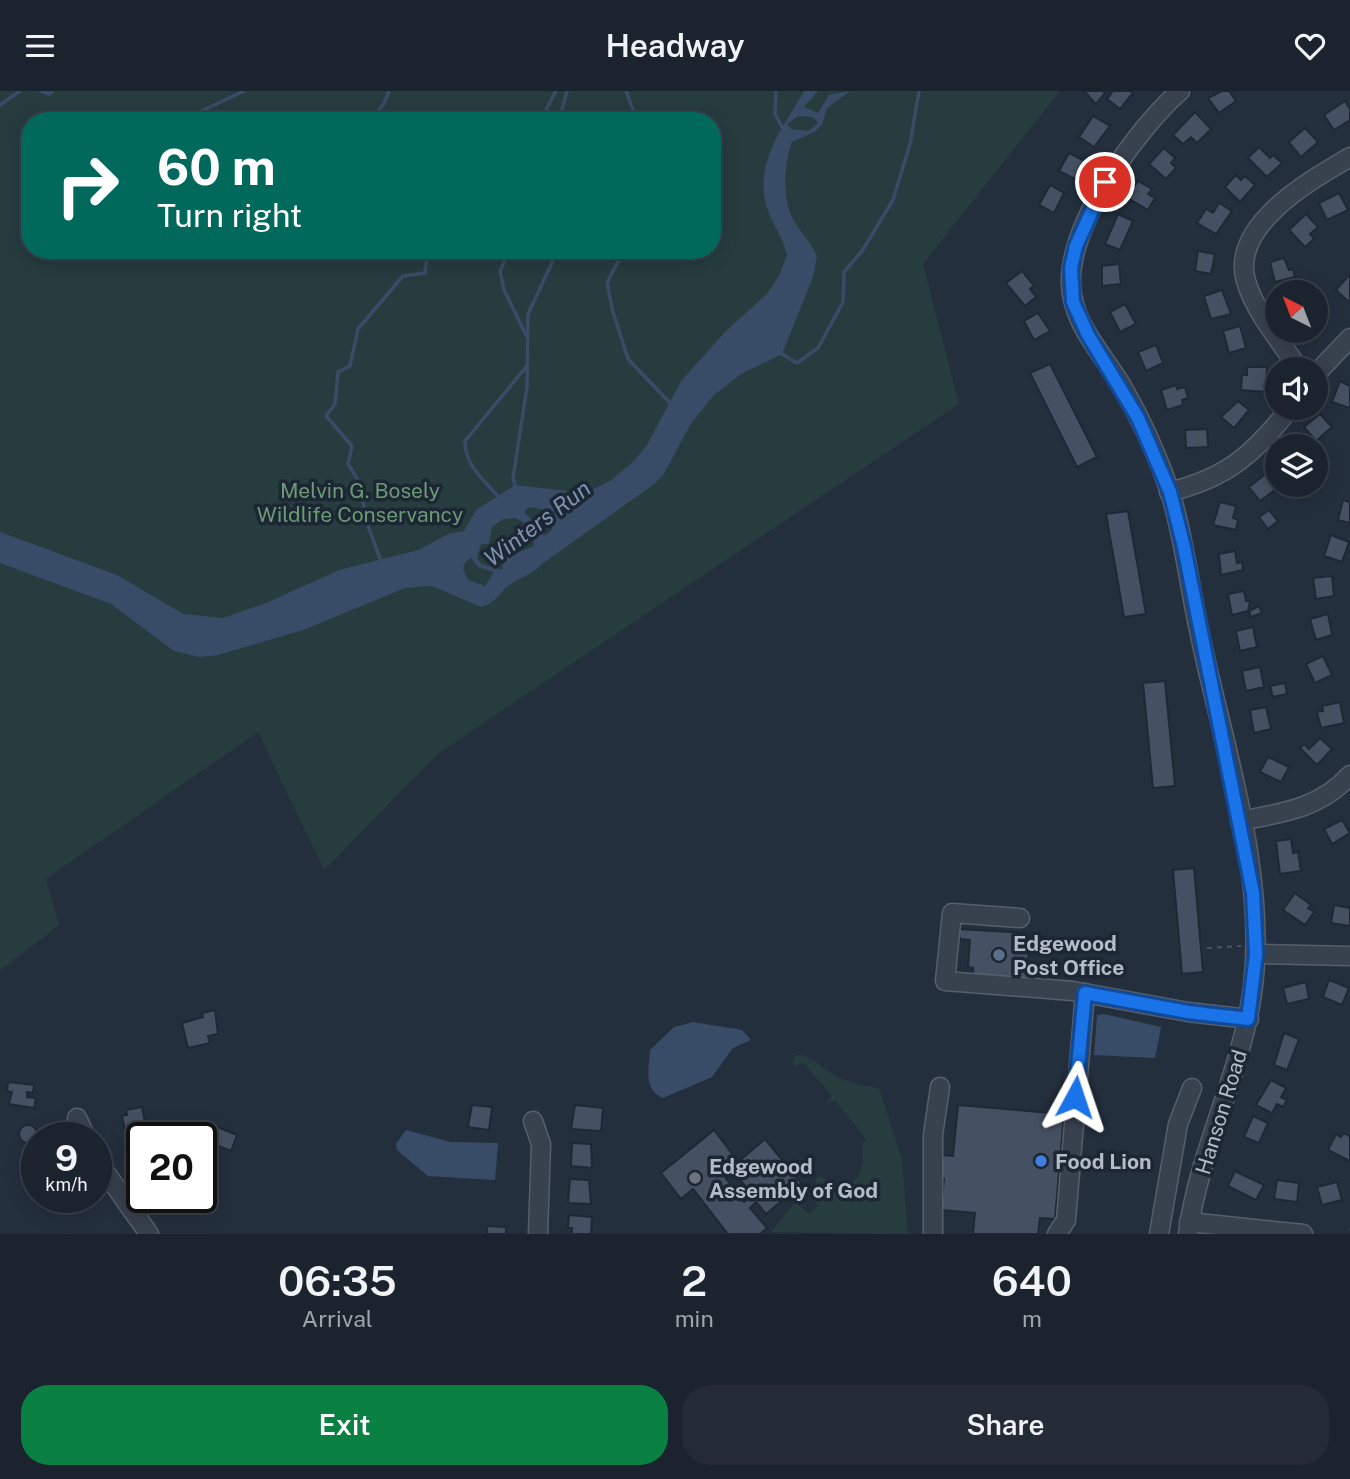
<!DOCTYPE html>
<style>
body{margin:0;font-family:"Public Sans",sans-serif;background:#242b36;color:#f1f3f6;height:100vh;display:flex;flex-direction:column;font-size:26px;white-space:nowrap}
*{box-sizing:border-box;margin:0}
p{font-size:23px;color:#a0a4aa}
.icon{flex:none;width:38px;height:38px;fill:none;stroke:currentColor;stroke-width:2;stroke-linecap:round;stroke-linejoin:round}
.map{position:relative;height:1143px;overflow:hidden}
.drawer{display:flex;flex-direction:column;background:#1b232e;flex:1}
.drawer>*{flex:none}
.hud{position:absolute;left:21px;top:21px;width:700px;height:147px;border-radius:28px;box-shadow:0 4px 18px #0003,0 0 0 2px #39404a;background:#00695c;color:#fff;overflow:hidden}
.needle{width:46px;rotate:318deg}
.controls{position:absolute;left:1265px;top:189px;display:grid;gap:14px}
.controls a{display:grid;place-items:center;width:63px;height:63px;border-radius:50%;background:#1b232e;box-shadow:0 4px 18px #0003,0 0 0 2px #39404a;font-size:35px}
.speed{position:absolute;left:21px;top:1031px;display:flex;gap:14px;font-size:35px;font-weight:700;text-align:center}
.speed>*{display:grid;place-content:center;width:91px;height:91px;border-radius:50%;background:#1b232e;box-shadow:0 4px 18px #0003,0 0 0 2px #39404a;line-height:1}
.speed small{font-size:18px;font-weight:400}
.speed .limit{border:4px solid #111;border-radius:10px;background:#fff;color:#111}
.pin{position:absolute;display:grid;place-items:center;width:60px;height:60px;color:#fff;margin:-30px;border:4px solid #fff;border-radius:50%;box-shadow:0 2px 7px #0007}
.me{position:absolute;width:77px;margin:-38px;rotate:5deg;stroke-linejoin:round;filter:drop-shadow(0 0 5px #0008)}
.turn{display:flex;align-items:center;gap:24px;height:147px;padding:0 21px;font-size:32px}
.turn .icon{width:91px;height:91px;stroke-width:2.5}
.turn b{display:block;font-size:49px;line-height:60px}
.eta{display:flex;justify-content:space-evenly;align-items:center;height:119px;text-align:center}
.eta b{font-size:42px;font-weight:600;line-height:49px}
.cta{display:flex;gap:14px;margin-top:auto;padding:14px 21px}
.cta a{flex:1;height:80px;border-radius:28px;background:#0b8043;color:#fff;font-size:28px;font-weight:600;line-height:80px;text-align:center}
.cta a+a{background:#242b36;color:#f1f3f6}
header{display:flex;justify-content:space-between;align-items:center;height:91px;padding:0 21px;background:#1b232e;font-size:32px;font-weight:600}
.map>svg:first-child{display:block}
.green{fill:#263c3f;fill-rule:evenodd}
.water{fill:#394c67;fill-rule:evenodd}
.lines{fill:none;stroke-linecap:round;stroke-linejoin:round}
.stream{stroke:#394c67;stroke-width:3.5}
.building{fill:#455162;stroke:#1f2835;stroke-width:2}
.minor-casing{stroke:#565f6c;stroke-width:21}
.path{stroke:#44595c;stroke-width:2;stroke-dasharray:5 5;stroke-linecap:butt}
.minor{stroke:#38414e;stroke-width:18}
.route-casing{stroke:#114b97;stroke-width:18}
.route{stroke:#1a73e8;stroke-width:12}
.service-dot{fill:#5c6f8a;stroke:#1d2633;stroke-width:2.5}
.shop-dot{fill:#3f7fe0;stroke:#1d2633;stroke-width:2.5}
.worship-dot{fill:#6b7280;stroke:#1d2633;stroke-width:2.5}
.labels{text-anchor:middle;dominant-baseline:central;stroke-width:7;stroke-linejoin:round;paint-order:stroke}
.park-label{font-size:21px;fill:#6b9a76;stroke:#1d2633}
.poi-label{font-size:21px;font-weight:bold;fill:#b4bcc9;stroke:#1d2633;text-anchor:start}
.street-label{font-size:21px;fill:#b4bcc9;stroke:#1d2633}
.water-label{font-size:23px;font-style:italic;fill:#7c92b1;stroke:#1d2633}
</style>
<header><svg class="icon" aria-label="menu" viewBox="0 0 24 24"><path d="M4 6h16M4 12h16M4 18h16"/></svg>Headway<svg class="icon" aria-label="heart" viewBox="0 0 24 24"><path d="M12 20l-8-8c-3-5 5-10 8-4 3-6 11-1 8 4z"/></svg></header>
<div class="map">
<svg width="1350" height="1143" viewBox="0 0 1350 1143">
<rect width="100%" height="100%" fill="#242f3e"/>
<!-- green -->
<g class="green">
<path d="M0 0H1060L923 173 959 313 439 662 324 779 258 641 46 788 59 834 0 880ZM30 30H712V159H30Z"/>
<path d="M796 964C812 963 822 978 836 985 850 992 864 995 879 997L902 1069 908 1143 771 1141 796 1110 808 1123 818 1115 807 1102 817 1094 815 1089 820 1085C851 1106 867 1086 862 1053L867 1049 835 1009 826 1013 832 1005 803 971 795 976 792 972Z"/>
</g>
<!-- water -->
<g class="water">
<path d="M804 0H818L804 16 818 22 829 4 850 0 827 17 822 34 814 41 792 51C784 73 782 107 793 128 800 141 811 151 817 165L813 186 782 263 741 283 713 305 690 334 664 383 653 394 542 473C532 484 520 486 508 495 499 502 494 514 481 516L432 495 405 497 303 539 218 564 199 566 174 560 111 513 0 472V441L117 484 183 523 223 527 266 512 339 479 418 459 448 443 464 440 476 419 515 394 585 402 610 390 634 370 647 354 681 290 726 240 767 203 779 185 787 164C783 146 771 131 766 114 755 69 784 36 804 0ZM798 25 813 26 818 32 809 40 791 38 787 33ZM530 416 556 421 551 440 544 445 541 435 525 423V419ZM516 427 533 437 534 455 504 467 502 479 482 473 477 467 481 453H489L492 436 503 428ZM471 467 478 476 494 481 485 495 468 489 463 478 465 472Z"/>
<path d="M1104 923 1161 936 1155 967 1094 964 1097 924Z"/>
<path d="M693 931 742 939 751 949 733 957 712 986 663 1007C643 999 649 976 650 959L674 936Z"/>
<path d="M406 1039 450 1051 498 1052 495 1089 428 1085 397 1059 396 1053Z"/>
</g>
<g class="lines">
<!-- stream -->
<g class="stream">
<path d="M41 0 49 3 53 0"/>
<path d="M626 0 637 30"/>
<path d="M776 0 775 23 783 38"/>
<path d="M0 14 20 0"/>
<path d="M180 30 244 0"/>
<path d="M368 30 384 13 389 0"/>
<path d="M540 30 556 0"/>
<path d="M559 30 567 0"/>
<path d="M510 159 500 180 504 199 527 246"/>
<path d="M628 159 616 174 607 192 613 221 628 268 671 313"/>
<path d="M782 263 797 272 818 257 843 211 844 181 862 160 893 109 910 53 919 0"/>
<path d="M515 394 513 387 527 296 528 223 558 159"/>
<path d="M497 404C483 389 464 372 465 350L527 275"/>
<path d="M382 473 368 435 359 391 348 373 352 355 326 325 335 313 338 281 350 275 358 238 403 185 425 182 428 159"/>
</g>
</g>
<!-- building -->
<g class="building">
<path d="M1084 0H1103L1105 2 1096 13Z"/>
<path d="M1113 0H1130L1133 2 1120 18 1107 8Z"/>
<path d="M1222 0H1229L1236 10 1219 22 1208 7Z"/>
<path d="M1345 10 1350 18V29L1334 39 1324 24Z"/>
<path d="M1195 21 1211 38 1197 52 1191 46 1183 53 1173 44Z"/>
<path d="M1093 25 1110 35 1094 56 1079 46Z"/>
<path d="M1305 37 1318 51 1301 66 1289 51Z"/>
<path d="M1259 56 1270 67 1273 64 1282 72 1267 86 1248 67Z"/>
<path d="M1164 57 1175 67 1171 72 1176 77 1166 88 1149 73Z"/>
<path d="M1069 62 1085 70 1075 88 1059 80Z"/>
<path d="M1236 84 1241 89 1245 85 1255 94 1240 111 1225 96Z"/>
<path d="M1138 90 1152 98 1148 103 1155 107 1148 119 1126 106Z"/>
<path d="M1050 94 1064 102 1054 122 1039 114Z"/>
<path d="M1339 102 1348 119 1327 129 1319 112Z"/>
<path d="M1219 112 1232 120 1216 143 1197 132 1206 118 1213 122Z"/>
<path d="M1118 123 1133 130 1120 159 1105 153Z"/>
<path d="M1306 123 1318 136 1310 143 1314 148 1305 156 1289 139Z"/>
<path d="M1198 160 1215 163 1211 183 1195 180Z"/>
<path d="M1284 167 1289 179 1293 178 1295 186 1275 191 1270 171Z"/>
<path d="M1119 173 1121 193 1102 195V175Z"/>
<path d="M1022 180 1034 195 1030 198 1036 206 1025 215 1006 192Z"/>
<path d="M1350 183V211H1349L1336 199Z"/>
<path d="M1222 199 1231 223 1211 228 1204 205Z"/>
<path d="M1125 213 1136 233 1120 241 1110 221Z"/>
<path d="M1316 214 1327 216 1324 232 1316 231Z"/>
<path d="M1038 222 1050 240 1034 249 1024 230Z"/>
<path d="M1240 235 1246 257 1229 262 1223 240Z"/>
<path d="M1156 254 1163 272 1146 280 1138 261Z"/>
<path d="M1050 273 1097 366 1077 376 1030 282Z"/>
<path d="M1247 276H1267L1266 301 1241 299 1242 284H1247Z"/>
<path d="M1340 290 1350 295V317L1332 311Z"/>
<path d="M1176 294 1177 298 1185 296 1188 307 1182 309 1183 314 1167 319 1161 299Z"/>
<path d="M1238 310 1249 319 1234 337 1221 326Z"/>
<path d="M1320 323 1332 336 1316 350 1304 336Z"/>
<path d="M1207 338 1208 356 1186 357 1185 339Z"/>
<path d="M1267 382 1278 397 1260 410 1249 396Z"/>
<path d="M1343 409 1350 411V432L1338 429Z"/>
<path d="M1220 411 1236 415 1233 427 1238 429 1236 439 1213 434Z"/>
<path d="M1269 419 1278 430 1268 438 1259 426Z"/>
<path d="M1128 420 1146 523 1124 526 1106 423Z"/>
<path d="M1331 444 1349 451 1342 471 1324 465Z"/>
<path d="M1235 460 1237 472 1242 471 1243 479 1221 484 1219 463Z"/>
<path d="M1332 485 1334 505 1316 508 1313 487Z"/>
<path d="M1244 500 1246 510H1250L1248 520 1232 524 1228 503Z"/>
<path d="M1259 515 1262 522 1251 526 1249 520Z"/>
<path d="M1328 523 1332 544 1316 549 1310 528Z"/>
<path d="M1253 536 1257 556 1240 560 1236 540Z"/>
<path d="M1323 565 1332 584 1315 592 1306 573Z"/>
<path d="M1260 576 1264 596 1246 600 1242 580Z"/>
<path d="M1165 590 1175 695 1153 697 1143 592Z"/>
<path d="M1285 592 1287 603 1273 606 1270 595Z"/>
<path d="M1340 611 1344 632 1321 637 1317 621 1323 620 1322 615Z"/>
<path d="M1266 616 1271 638 1254 642 1250 619Z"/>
<path d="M1320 647 1332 658 1317 674 1300 657 1304 653 1309 658Z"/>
<path d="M1268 666 1289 676 1281 691 1260 681Z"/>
<path d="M1342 729 1350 742 1332 753 1324 738Z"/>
<path d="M1291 748 1293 762 1298 761 1301 780 1280 783 1276 750Z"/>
<path d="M1194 777 1203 881 1182 883 1173 779Z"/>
<path d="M1295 802 1311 814 1308 817 1314 821 1305 834 1283 819Z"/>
<path d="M1334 814 1350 817V835L1331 832Z"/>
<path d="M958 838 1025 842 1024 850 1029 852 1027 887 973 886V877L968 876 970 849 960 848Z"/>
<path d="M1329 889 1349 897 1342 914 1323 906Z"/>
<path d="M1306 891 1309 908 1287 913 1283 897Z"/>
<path d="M215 919 218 943 208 945 210 952 188 957 182 932 203 926 202 922Z"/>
<path d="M1284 942 1299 948 1287 979 1274 974Z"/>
<path d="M1271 989 1286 997 1281 1006 1287 1009 1283 1016 1277 1013 1272 1022 1256 1014Z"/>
<path d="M8 991 34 994 33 1002 27 1001V1006L36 1007 34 1017 9 1013 12 1001 7 1000Z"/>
<path d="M472 1014 492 1016 489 1039 468 1036Z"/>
<path d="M575 1014 603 1017 601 1040 571 1038Z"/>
<path d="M958 1014 1064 1023 1055 1128 1040 1127 1038 1143H973L975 1122 941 1119 944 1088H938L941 1064 953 1065Z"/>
<path d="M142 1016 147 1042 126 1045 122 1025 127 1024 126 1019Z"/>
<path d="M1253 1025 1268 1032 1259 1052 1244 1046Z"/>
<circle cx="28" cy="1043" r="9"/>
<path d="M215 1035 237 1044 231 1060 209 1051Z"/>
<path d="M714 1039 733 1064 718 1077 744 1111 753 1105 731 1077 765 1048 802 1093 766 1123 756 1111 750 1117 767 1137 760 1143H728L693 1098 681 1108 661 1082Z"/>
<path d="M1343 1042 1350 1045V1070L1328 1059 1336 1043 1341 1046Z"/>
<path d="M572 1052 591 1053 592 1077 571 1075Z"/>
<path d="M1235 1080 1264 1094 1256 1109 1228 1095Z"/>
<path d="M570 1088 589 1089 591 1113 568 1112Z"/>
<path d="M1277 1089 1299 1092 1297 1111 1274 1108Z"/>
<path d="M1337 1091 1342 1109 1322 1114 1317 1096Z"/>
<path d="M67 1106H82L87 1113 75 1121 72 1118 68 1121 63 1114Z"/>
<path d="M164 1106H188L172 1117Z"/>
<path d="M569 1124 592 1126 591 1143H572V1137H568Z"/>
<path d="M487 1135 506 1136V1143H487Z"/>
</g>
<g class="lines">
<!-- minor casing -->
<g class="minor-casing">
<g id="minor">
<path d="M1180 0C1136 39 1069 132 1071 193 1072 233 1103 263 1122 295 1141 328 1158 366 1170 401 1184 446 1189 493 1199 539 1222 652 1267 779 1253 895 1243 980 1199 1058 1188 1143"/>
<path d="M1299 278C1281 251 1255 221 1246 190 1230 134 1311 89 1350 66"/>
<path d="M1316 283 1350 247"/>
<path d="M1169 401C1227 387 1254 363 1290 317"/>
<path d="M1240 730C1282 722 1321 717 1350 684"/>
<path d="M1020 827 952 822 945 890 1073 900 1188 921 1249 928"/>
<path d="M1256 863 1350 865"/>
<path d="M77 1027 86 1046"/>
<path d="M533 1030 541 1053 538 1143"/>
<path d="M96 1068 149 1143"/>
<path d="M1189 1131 1303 1143"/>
<path d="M933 1143V1044L940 996"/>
<path d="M1057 1143 1066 1129 1085 902"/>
<path d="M1159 1143 1178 1033 1192 997"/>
</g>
</g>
<!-- path -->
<g class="path">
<path d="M1207 857 1241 855"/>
<path d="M1350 1138V1139"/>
</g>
<!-- minor -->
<use href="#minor" class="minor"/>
</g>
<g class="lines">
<!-- route casing -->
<g class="route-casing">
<path id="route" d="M1075 1006 1085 902 1188 921 1248 928 1256 863 1253 802 1184 456 1170 401 1138 327 1088 244 1073 211 1071 177 1076 155 1105 91"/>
</g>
<!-- route -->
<use href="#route" class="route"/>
</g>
<!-- markers -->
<circle class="service-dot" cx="999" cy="864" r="7"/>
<circle class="shop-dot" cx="1041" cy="1070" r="7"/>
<circle class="worship-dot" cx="695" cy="1087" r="7"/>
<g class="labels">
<!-- park labels -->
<g class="park-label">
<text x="360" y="399">Melvin G. Bosely<tspan x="360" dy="24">Wildlife Conservancy</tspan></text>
</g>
<!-- poi labels -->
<g class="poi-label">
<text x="1013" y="852">Edgewood<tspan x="1013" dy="24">Post Office</tspan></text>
<text x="1055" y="1070">Food Lion</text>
<text x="709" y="1075">Edgewood<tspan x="709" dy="24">Assembly of God</tspan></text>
</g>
<!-- street labels -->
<g class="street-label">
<text transform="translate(1221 1021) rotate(-73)">Hanson Road</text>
</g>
<!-- water labels -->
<g class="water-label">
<text transform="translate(537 432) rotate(-37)">Winters Run</text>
</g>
</g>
</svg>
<div class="controls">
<a><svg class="needle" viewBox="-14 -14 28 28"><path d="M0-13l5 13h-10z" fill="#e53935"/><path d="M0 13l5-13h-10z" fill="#a0a4aa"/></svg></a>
<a><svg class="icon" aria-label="sound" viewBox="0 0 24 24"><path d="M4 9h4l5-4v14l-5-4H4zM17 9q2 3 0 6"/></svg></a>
<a><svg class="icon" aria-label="layers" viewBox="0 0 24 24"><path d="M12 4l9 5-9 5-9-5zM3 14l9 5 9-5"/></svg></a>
</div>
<div class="speed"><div>9<small>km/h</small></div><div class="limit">20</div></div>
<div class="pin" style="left:1105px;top:91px;background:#d93025"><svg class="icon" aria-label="arrive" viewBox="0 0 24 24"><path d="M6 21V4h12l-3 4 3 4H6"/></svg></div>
<svg class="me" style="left:1075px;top:1006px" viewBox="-20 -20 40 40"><path d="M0-17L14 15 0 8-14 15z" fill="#1a73e8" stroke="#fff" stroke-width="4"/></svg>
<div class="hud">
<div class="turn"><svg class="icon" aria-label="right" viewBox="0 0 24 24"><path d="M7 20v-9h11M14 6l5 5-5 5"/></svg><div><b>60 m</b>Turn right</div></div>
</div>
</div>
<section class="drawer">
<div class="eta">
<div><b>06:35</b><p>Arrival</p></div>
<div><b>2</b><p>min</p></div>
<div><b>640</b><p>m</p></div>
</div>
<div class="cta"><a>Exit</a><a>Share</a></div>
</section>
